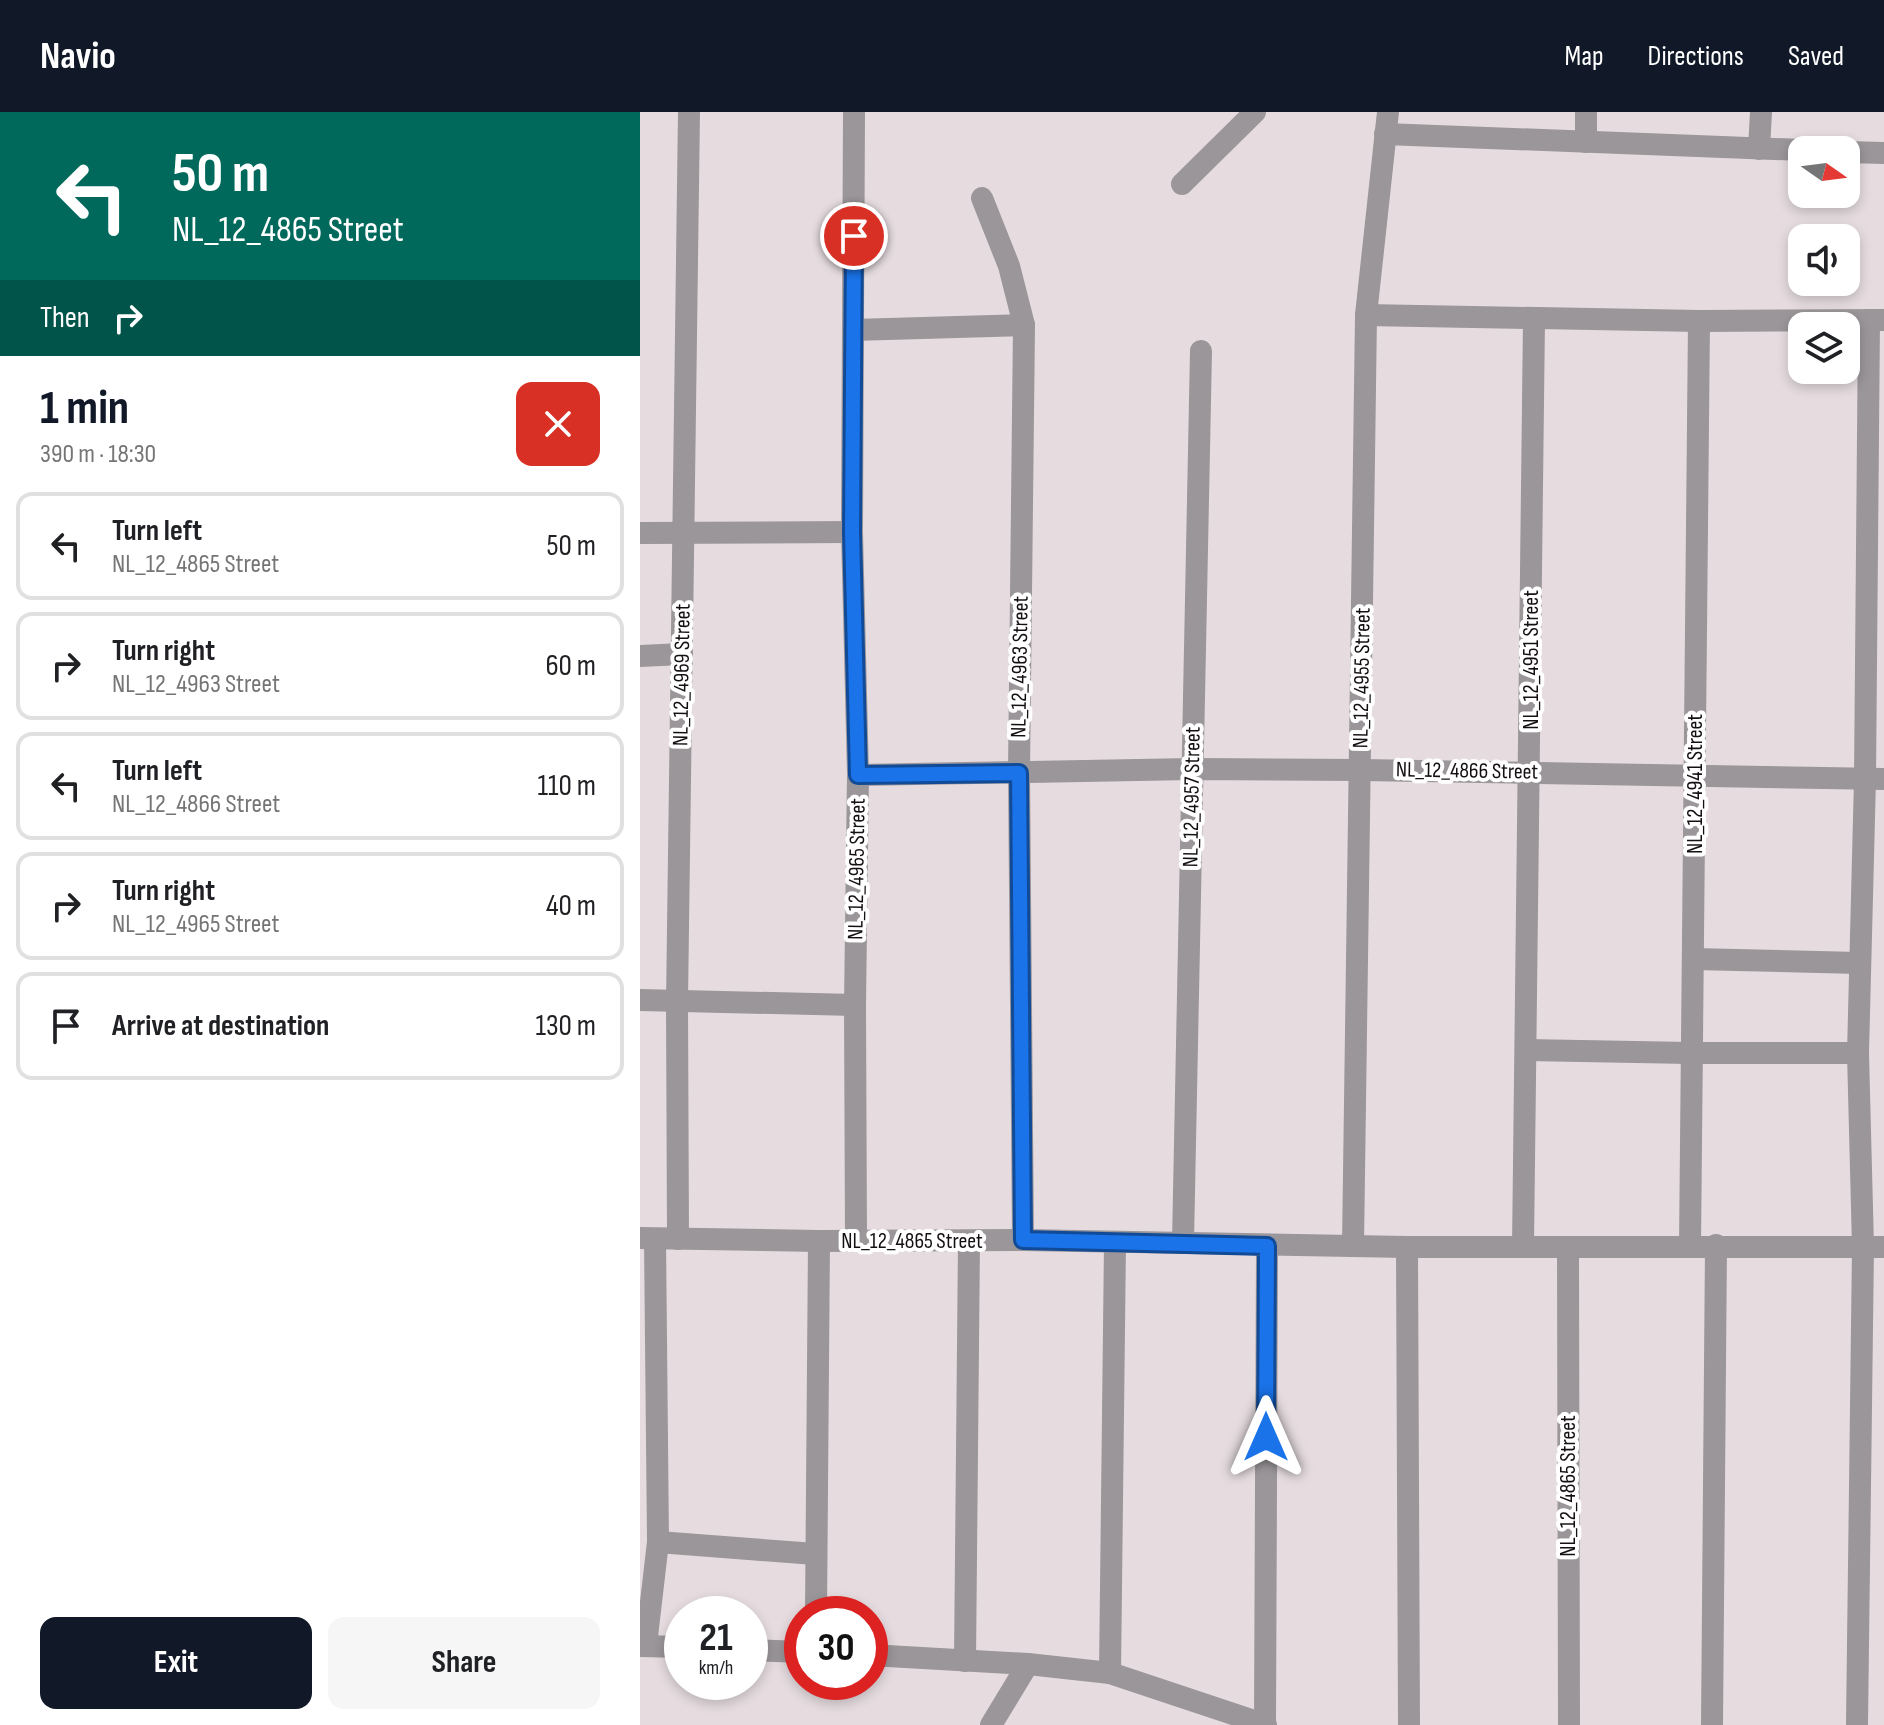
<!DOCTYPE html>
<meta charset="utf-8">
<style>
body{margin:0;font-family:"Sofia Sans Condensed",sans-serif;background:#f6f6f6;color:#202124;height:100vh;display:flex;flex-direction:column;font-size:30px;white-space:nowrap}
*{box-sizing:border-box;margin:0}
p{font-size:26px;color:#757577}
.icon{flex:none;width:44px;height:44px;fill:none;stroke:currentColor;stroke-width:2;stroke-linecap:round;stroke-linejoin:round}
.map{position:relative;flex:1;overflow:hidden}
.panel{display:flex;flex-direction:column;background:#fff;width:640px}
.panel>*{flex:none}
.guide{background:#00695c;color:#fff;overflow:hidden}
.needle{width:52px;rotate:104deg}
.tools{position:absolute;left:1148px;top:24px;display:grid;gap:16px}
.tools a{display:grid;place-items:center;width:72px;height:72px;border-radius:16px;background:#fff;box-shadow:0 4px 12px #0003;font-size:40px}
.speed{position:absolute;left:24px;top:1484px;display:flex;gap:16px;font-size:40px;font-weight:700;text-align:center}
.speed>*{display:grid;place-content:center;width:104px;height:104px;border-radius:50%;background:#fff;box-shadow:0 4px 12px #0003;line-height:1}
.speed small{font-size:20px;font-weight:400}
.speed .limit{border:12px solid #d22;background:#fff;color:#111}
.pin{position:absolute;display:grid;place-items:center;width:68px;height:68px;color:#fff;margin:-34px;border:4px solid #fff;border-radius:50%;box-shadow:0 2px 8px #0007}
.me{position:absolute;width:88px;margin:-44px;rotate:0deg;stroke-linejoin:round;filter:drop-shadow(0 0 6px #0008)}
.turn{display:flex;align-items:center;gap:28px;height:168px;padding:0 40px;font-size:36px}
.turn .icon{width:104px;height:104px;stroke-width:2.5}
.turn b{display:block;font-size:56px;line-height:68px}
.then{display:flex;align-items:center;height:76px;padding:0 40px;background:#0003;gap:16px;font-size:30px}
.round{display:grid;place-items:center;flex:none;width:84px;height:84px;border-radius:16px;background:#f6f6f6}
.headline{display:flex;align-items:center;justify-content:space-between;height:136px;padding:0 40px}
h1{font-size:48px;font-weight:700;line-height:60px;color:#111827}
.cta{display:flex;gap:16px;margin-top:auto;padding:16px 40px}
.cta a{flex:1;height:92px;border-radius:16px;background:#111827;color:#fff;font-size:32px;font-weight:700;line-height:92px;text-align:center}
.cta a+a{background:#f6f6f6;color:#202124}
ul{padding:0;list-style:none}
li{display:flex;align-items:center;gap:24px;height:108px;margin:0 16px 12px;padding:0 24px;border:4px solid #e0e0e0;border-radius:16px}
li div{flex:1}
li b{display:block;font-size:30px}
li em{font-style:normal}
header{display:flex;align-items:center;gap:48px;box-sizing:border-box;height:112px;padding:0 40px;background:#111827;color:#fff}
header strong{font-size:38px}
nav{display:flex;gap:44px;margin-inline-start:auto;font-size:28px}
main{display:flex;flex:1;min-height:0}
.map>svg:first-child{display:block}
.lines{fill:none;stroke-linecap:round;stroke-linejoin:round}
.minor{stroke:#9a969a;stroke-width:22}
.tertiary{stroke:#9a969a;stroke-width:22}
.route-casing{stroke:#114b97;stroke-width:20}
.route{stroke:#1a73e8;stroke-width:14}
.labels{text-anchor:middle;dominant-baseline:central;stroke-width:8;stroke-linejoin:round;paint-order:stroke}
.street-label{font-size:22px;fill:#141012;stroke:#fff}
</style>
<header>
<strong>Navio</strong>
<nav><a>Map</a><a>Directions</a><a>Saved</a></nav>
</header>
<main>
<section class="panel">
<div class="guide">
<div class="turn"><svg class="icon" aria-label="left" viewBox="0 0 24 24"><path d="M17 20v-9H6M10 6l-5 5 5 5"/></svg><div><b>50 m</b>NL_12_4865 Street</div></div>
<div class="then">Then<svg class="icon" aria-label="right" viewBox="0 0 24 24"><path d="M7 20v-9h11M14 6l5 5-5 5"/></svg></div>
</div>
<div class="headline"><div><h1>1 min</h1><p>390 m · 18:30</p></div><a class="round" style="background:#d93025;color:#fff"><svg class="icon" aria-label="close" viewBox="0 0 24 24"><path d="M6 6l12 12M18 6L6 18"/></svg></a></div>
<ul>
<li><svg class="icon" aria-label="left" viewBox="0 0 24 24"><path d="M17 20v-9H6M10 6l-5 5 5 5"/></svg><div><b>Turn left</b><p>NL_12_4865 Street</p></div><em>50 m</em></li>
<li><svg class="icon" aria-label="right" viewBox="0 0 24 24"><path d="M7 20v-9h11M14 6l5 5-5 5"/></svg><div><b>Turn right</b><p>NL_12_4963 Street</p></div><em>60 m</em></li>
<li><svg class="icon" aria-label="left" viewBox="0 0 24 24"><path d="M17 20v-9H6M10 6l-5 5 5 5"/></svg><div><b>Turn left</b><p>NL_12_4866 Street</p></div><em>110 m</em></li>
<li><svg class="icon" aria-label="right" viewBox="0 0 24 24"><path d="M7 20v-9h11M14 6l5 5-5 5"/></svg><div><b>Turn right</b><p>NL_12_4965 Street</p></div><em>40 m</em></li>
<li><svg class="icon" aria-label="arrive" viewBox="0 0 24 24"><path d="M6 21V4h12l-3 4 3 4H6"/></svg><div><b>Arrive at destination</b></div><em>130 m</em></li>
</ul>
<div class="cta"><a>Exit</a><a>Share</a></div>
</section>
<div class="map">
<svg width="1244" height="1613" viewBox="0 0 1244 1613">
<rect width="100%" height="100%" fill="#e6dce0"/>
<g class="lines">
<!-- minor -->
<g class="minor">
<path d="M214 0 212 420 218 663 215 893 216 1129"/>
<path d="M946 0V30"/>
<path d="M745 22 1162 38"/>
<path d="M1119 37 1121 0"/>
<path d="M1206 40 1244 41"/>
<path d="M542 72 615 0"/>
<path d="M342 86 369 154 384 213 379 661 383 1128"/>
<path d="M726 203 1059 209 1243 208"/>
<path d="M213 218 384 213"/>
<path d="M0 421 212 420"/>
<path d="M0 544 42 542"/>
<path d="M218 663 552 657 721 658 1244 667"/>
<path d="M1053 847 1219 851"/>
<path d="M0 888 215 893"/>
<path d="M886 938 1050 941H1218"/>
<path d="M38 1127 37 890 49 0"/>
<path d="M543 1130 561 239"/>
<path d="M713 1134 726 203 748 0"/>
<path d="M1050 1134 1059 209"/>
<path d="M767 1135 769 1613"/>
<path d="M883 1135 894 206"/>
<path d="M928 1136 929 1613"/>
<path d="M18 1430 175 1442"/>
<path d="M176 1502 179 1129"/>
<path d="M6 1533 18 1430 15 1127"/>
<path d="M0 1534 42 1535"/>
<path d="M110 1538 162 1540"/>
<path d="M230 1543 388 1552 470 1561 626 1613"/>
<path d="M325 1549 329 1129"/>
<path d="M470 1561 475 1131"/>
<path d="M351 1613 388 1552"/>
<path d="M625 1613 627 1134"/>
<path d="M1072 1613 1076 1133"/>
<path d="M1217 1613 1223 1135 1218 941 1225 667 1229 208"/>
</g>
<!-- tertiary -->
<path class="tertiary" d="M0 1126 179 1129 383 1128 767 1135H1244"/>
</g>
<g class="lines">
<!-- route casing -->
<g class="route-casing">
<path id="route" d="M214 124 212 420 218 663 379 661 383 1128 627 1134 626 1325"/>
</g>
<!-- route -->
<use href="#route" class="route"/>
</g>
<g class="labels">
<!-- street labels -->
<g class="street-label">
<text transform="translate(891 548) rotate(-90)">NL_12_4951 Street</text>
<text transform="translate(380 555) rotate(-89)">NL_12_4963 Street</text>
<text transform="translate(42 563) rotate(-89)">NL_12_4969 Street</text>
<text transform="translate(722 566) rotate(-89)">NL_12_4955 Street</text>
<text transform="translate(827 659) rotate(1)">NL_12_4866 Street</text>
<text transform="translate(1055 672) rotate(-90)">NL_12_4941 Street</text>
<text transform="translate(552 685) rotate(-89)">NL_12_4957 Street</text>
<text transform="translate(217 757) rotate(-89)">NL_12_4965 Street</text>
<text x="272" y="1129">NL_12_4865 Street</text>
<text transform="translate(928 1374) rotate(-90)">NL_12_4865 Street</text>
</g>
</g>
</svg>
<div class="tools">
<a><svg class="needle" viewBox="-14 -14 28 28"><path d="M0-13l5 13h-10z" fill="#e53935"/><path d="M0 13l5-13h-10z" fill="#757577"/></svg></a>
<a><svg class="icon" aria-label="sound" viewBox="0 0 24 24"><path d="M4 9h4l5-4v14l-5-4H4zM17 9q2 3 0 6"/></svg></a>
<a><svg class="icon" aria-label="layers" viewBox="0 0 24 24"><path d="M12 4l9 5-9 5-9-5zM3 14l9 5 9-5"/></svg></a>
</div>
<div class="speed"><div>21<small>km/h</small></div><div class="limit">30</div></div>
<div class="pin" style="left:214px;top:124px;background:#d93025"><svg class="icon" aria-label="arrive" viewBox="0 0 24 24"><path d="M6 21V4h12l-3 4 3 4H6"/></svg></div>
<svg class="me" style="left:626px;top:1325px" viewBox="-20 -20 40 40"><path d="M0-17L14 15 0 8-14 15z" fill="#1a73e8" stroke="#fff" stroke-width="4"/></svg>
</div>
</main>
